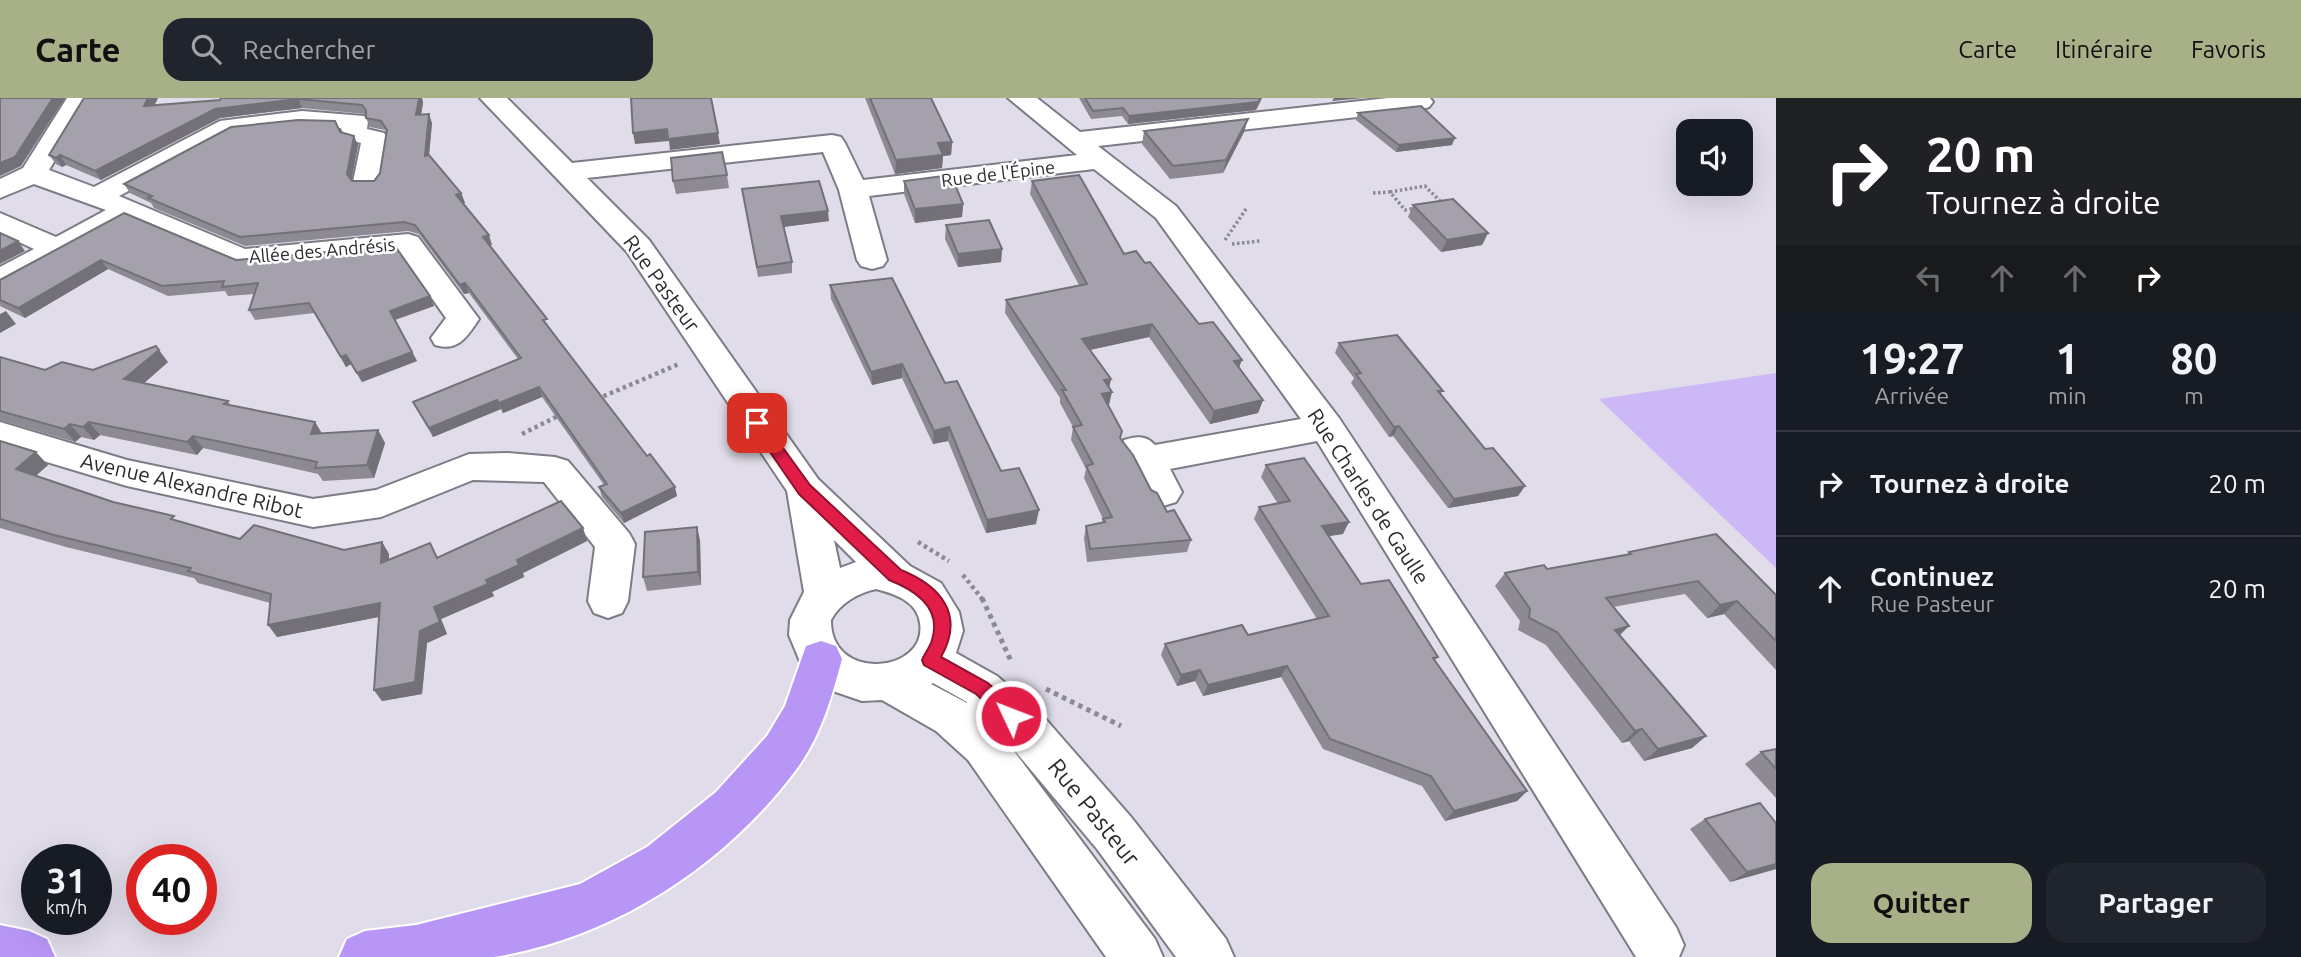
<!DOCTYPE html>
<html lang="fr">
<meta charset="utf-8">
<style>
body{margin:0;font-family:Ubuntu,sans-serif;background:#20242c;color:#f1f3f6;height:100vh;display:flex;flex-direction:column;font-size:26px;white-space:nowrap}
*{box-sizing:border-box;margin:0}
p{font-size:23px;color:#9ea1a6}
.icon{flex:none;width:38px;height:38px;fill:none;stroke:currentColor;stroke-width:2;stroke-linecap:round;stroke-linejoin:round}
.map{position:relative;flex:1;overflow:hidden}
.details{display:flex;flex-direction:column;background:#171b24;width:525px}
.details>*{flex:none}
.hud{background:#202124;color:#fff;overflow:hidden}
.tools{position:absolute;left:1676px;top:21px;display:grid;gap:14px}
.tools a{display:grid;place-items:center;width:77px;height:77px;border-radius:14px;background:#171b24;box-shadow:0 7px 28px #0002;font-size:35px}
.speed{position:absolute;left:21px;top:746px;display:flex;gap:14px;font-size:35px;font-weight:700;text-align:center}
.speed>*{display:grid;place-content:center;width:91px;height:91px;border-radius:50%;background:#171b24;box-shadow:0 7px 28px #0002;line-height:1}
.speed small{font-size:18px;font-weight:400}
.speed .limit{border:10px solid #d22;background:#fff;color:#111}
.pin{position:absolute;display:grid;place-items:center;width:60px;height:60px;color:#fff;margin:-30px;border-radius:14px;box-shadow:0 4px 10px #0006}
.me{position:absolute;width:77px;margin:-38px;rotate:313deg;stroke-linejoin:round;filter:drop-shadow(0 0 5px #0008)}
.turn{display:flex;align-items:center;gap:24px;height:147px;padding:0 35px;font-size:32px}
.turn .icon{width:91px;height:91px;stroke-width:2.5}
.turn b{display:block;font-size:49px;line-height:60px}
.lanes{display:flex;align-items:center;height:66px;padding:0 35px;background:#0003;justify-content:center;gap:35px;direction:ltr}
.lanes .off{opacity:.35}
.eta{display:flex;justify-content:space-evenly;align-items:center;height:119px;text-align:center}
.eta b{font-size:42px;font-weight:600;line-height:49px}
.primary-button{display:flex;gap:14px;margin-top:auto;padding:14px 35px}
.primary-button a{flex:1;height:80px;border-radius:21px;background:#a8b087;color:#111;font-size:28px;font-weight:600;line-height:80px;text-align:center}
.primary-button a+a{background:#20242c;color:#f1f3f6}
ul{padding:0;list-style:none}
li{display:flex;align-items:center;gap:21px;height:105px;padding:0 35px;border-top:2px solid #363941}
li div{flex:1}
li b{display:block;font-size:26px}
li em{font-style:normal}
header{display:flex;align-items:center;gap:42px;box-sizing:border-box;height:98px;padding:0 35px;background:#a8b087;color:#111}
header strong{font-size:33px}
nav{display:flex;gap:38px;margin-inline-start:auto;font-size:24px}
.search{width:490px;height:63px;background:#20242c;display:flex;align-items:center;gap:18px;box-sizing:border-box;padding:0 24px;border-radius:21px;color:#9ea1a6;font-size:26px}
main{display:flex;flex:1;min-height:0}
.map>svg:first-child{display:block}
.green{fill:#cdb8f7}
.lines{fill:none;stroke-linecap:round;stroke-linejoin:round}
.minor-casing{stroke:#7e7b86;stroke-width:4}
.highway-casing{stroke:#fff;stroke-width:4}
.path-far2{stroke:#8c8993;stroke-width:3.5;stroke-dasharray:2.5 2.5;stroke-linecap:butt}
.path-far1{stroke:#8c8993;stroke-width:4.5;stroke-dasharray:3.5 3.5;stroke-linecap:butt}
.path{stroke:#8c8993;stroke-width:5;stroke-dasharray:4.5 4.5;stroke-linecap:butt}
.minor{fill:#fff;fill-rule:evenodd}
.highway{fill:#b896f6;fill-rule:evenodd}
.wall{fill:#8d8a94}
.shaded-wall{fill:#737078}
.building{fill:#a4a0ac;stroke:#737078;stroke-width:2}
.route{fill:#e11d48;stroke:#92132f;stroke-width:2}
.labels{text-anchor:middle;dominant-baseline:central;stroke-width:5;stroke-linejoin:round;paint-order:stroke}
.far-street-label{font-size:18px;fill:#2c2b30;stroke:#fff}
.street-label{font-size:21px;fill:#2c2b30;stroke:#fff}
.near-street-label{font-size:24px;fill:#2c2b30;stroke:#fff}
</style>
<header>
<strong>Carte</strong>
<div class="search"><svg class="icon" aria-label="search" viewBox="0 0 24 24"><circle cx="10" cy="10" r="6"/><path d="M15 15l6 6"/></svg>Rechercher</div>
<nav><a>Carte</a><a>Itinéraire</a><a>Favoris</a></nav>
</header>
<main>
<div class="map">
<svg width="1776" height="859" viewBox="0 0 1776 859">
<rect width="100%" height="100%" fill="#e0dce9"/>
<!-- green -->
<path class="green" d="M1776 275V470L1599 301Z"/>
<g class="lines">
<!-- minor casing -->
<g class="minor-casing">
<g id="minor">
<path d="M67 0H93L49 72 94 89 220 23 302 13 364 18 368 23 367 31 384 35 388 41 381 84 377 90 367 92 357 90 353 84 361 45 345 41 341 30 302 29 235 36 119 98 245 151 408 136 418 139 479 221C467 239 458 254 435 247L431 240 446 220 400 155 241 169 130 122 11 189 0 191V169L34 151 0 135V115L56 139 106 112 34 86 0 100V81L23 70Z"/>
<path d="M480 0H507L572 65 832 37 841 39 845 45 863 82 1077 57 1008 0H1037L1080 34 1388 0H1430L1433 4 1429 9 1420 12 1098 48 1176 108 1339 320 1676 829 1684 847 1679 859H1636L1317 343 1170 371 1182 394 1176 404 1163 408 1150 404 1132 369 1119 351 1124 342C1136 338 1146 337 1155 347L1301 321 1156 120 1094 71 869 98 887 162 883 168 872 171 861 168 857 162 839 92 823 54 587 80 649 142 818 381 910 468 941 485 959 514 963 533 956 555 997 578 1042 617 1131 719 1226 841 1234 859H1176L1097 751 1005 641 1155 841 1163 859H1106L968 662 936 633 882 602 862 603 830 592 815 582 801 566 789 537 790 522 804 494 787 393 627 154ZM834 442 856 464 840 470ZM876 491C895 496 917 503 920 525 928 575 830 585 831 522 840 505 858 495 876 491ZM933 585 967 604V605L931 586Z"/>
<path d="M0 324 127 362 313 401 376 392 469 356 507 355 555 359 568 363 629 435 635 446 628 503 622 515 608 520 594 515 588 503 595 449 544 384 473 382 381 419 313 429 127 388 0 350Z"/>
</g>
</g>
<!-- highway casing -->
<g class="highway-casing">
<g id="highway">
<path d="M821 543 836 548 842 561C832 598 821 637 798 669 726 767 614 840 494 859 478 859 461 859 446 859 410 859 375 859 339 859L347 841 365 833 416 827 580 786 647 749 716 694 767 638 785 608 806 548Z"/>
<path d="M0 827 29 833 47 841 55 859H0Z"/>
</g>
</g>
<!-- path-far2 -->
<g class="path-far2">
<path d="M1390 94 1425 88 1442 105 1439 106"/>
<path d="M1373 95 1390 94 1405 112 1416 110"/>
<path d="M1225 142 1246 111"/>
<path d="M1232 146 1260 143"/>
</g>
<!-- path-far1 -->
<g class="path-far1">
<path d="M597 301 679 266"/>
<path d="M522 336 560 317"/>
<path d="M918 444 949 463"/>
<path d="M963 477 983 502"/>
</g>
<!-- path -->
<g class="path">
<path d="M982 500 1011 563"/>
<path d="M1046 591 1121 628"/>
</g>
<!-- minor -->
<use href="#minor" class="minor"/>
<!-- highway -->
<use href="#highway" class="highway"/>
</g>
<!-- wall -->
<g class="wall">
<path d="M158 0 154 8 220 2 422 0 423 5 421 17 432 25 429 57 461 95 465 105 463 106 492 147H490L550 230 677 398 624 425 602 399 599 389 604 387 542 299 503 315 501 311 433 339 413 304 518 261 469 195 464 196 419 136 408 133 245 148 154 110 151 105 130 95 124 86 340 34 358 47 351 82 352 83H374L380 75 386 35 385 32 370 29 366 20V16L302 10 220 20 101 82 66 67 62 69 56 66 49 57Z"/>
<path d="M865 0H931L952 44 951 57 943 58 942 70 895 76Z"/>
<path d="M1079 0H1262L1256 12 1128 26 1122 18 1091 21Z"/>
<path d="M1358 15 1452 47 1396 54 1356 22Z"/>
<path d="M1144 33 1244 34 1223 75 1170 81 1142 46Z"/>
<path d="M727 77 729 90 676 96 673 83Z"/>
<path d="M904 83 963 106 962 119 915 125 904 96Z"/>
<path d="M1032 83 1124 156 1145 165 1239 270 1263 302 1258 315 1210 326 1149 239 1090 252 1111 281 1109 290V307L1108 308 1120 340 1151 392 1167 414 1191 442 1187 454 1087 464 1084 440 1086 428 1102 425 1103 421 1084 380 1086 371 1071 342 1073 329 1060 305V300L1005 215 1006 202 1079 187 1030 96Z"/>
<path d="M742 91 829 123 784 129 792 164V175L758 179Z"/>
<path d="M1413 107 1488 135 1482 147 1441 154 1408 119Z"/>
<path d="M124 115 236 162 430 198 434 208 395 222 417 263 362 284 351 266 346 269 314 215 255 222 249 212 254 196 228 198 225 193 168 198 108 171 25 220 0 208V182Z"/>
<path d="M946 127 1002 151 1001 164 958 169 945 141Z"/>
<path d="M830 187 945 285 1001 373 1036 426 986 435 948 343 933 346 902 280 872 287 831 201Z"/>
<path d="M1339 245 1443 293 1440 296 1485 351 1525 388 1518 398 1448 410 1393 338 1389 339 1351 285 1354 280 1335 255Z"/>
<path d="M0 259 45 272H93L168 264 144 285 228 303 231 308 322 335 378 332 385 345 374 380 323 383 318 376 203 350 197 357 100 337 94 342 81 339 75 344 0 322Z"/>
<path d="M0 343 48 367 36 378 113 404 240 441 344 452 382 444 389 456V462L438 460 583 430 587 443 523 475 524 479 492 494 494 498 441 521 447 536 427 545 422 596 382 603 374 592 379 519 277 539 270 505 198 485 194 480 66 449 0 430Z"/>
<path d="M1266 367 1343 436 1329 438 1361 486 1438 559 1435 562 1527 693 1517 703 1445 723 1422 688 1323 651 1281 579 1203 598 1195 583 1177 588 1161 557 1165 546 1248 537 1317 521 1254 421 1259 409 1278 406 1261 379Z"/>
<path d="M700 442 701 487 647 493 643 479Z"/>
<path d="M1629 454 1776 497V572L1724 516 1707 520 1685 496 1613 509 1620 537 1706 638 1692 650 1644 663 1629 643 1622 645 1546 547 1518 532 1520 523 1495 488 1505 475 1547 471 1626 457Z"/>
<path d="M1776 651V700L1745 666 1761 654Z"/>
<path d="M1705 721 1776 725V771L1730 784 1690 731Z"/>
</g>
<!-- shaded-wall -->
<g class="shaded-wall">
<path d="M53 0H65L21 68 0 78V65Z"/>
<path d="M148 0H158L149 18 144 8Z"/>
<path d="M419 0H422L423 5 419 27 416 17Z"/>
<path d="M1262 0 1256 12 1128 26 1129 18Z"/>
<path d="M1334 0H1364L1332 3Z"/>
<path d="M298 1 302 10 220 20 101 82 95 73 215 11Z"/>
<path d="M429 16 432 25 428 67 425 58Z"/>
<path d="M1248 21 1244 34 1223 75 1226 62Z"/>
<path d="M667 31 718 35 720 46 670 52 669 43 635 46 633 35Z"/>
<path d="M354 38 358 47 351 85 347 76Z"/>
<path d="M1455 40 1452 47 1396 54 1399 47Z"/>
<path d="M952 44 951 57 943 58 942 70 895 76 896 62 938 45Z"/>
<path d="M60 57 66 67 62 69 56 60Z"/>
<path d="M461 95 465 105 460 107 456 97Z"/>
<path d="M963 106 962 119 915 125V111Z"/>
<path d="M828 113 829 123 782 129 781 118Z"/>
<path d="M1488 135 1482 147 1441 154 1447 142Z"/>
<path d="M489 137 492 147 487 149 483 139Z"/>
<path d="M18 143 25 153 0 166V153Z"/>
<path d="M1002 151 1001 164 958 169V156Z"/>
<path d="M101 162 108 171 25 220 18 210Z"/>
<path d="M465 185 469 195 464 196 460 187Z"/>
<path d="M430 198 434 208 394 222 390 213Z"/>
<path d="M6 213 16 226 0 235V216Z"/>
<path d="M1152 226 1149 239 1080 254 1082 241Z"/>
<path d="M156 248 168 264 134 294 124 281Z"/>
<path d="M412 254 417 263 362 284 357 275Z"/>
<path d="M346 257 351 266 346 269 341 259Z"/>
<path d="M1242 262 1237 275 1234 263Z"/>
<path d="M902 266V280L872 287 871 274Z"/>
<path d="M1111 281 1108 294 1104 282Z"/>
<path d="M539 289 542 299 503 315 499 305Z"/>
<path d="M1112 294 1109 307 1099 309 1102 296Z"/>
<path d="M497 302 501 311 433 339 429 330Z"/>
<path d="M1263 302 1258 315 1210 326 1214 313Z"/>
<path d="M89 324 100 337 94 342 83 329Z"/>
<path d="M315 324 323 337 311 336Z"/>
<path d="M70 326 81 339 75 344 64 331Z"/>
<path d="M1399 328 1393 338 1389 339 1394 329Z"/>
<path d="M949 329 948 343 933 346 934 333Z"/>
<path d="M378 332 385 345 374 380 367 367Z"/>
<path d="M193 338 203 350 197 357 187 344Z"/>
<path d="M36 354 48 367 28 384 16 371Z"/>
<path d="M1525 388 1518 398 1448 410 1454 401Z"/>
<path d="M675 389 677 398 624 425 621 415Z"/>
<path d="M1039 412 1036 426 986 435 987 422Z"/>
<path d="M1349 424 1343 436 1316 440 1322 428Z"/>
<path d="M697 429 700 442 701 487 698 474Z"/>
<path d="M583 430 587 443 523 475 524 479 492 494 494 498 441 521 447 536 427 545 422 596 382 603 374 592 420 533 434 509 486 482 517 462Z"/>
<path d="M382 444 389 456V477L381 465Z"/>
<path d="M1737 503 1724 516 1707 520 1720 507Z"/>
<path d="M380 505 388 517 277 539 268 527Z"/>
<path d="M1629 528 1616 541 1615 532Z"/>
<path d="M1287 568 1281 579 1203 598 1208 587Z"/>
<path d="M1200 572 1195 583 1177 588 1181 577Z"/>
<path d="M1642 631 1629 643 1622 645 1635 633Z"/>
<path d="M1706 638 1692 650 1644 663 1658 651Z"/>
<path d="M1527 693 1517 703 1445 723 1454 713Z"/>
<path d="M1776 766V771L1730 784 1747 774Z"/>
</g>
<!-- building -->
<g class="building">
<path d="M0 0H53L15 59 0 65Z"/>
<path d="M84 0H148L144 8 220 2 221 0H419L416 17 429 16 425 58 429 57 461 95 456 97 489 137 483 139 547 221 543 222 647 358 650 356 675 389 621 415 599 389 607 386 539 289 499 305 497 302 429 330 413 304 521 260 465 185 460 187 415 127 404 124 240 139 148 100 152 98 124 86 231 29 298 22 335 23 340 34 354 38 347 76 352 83H374L380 75 387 32 381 23 366 20V12L362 7 298 1 215 11 95 73 60 57 56 60 49 57Z"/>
<path d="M631 0H711L718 35 668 41 667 31 633 35Z"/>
<path d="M870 0H931L952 44 938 45 943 57 896 62Z"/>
<path d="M1085 0H1260L1258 4 1129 18 1123 10 1093 13Z"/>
<path d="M1421 8 1455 40 1399 47 1358 15Z"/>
<path d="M1248 21 1226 62 1173 68 1144 33Z"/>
<path d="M722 54 727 77 673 83 671 60Z"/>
<path d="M951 77 963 106 915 111 904 83Z"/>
<path d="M1079 77 1124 156 1136 153 1145 165 1150 164 1199 226 1213 224 1242 262 1234 263 1263 302 1214 313 1152 226 1082 241 1111 281 1104 282 1112 294 1102 296 1122 333 1120 340 1133 357 1151 392 1157 395 1167 414 1174 412 1191 442 1090 451 1086 428 1105 424 1103 421 1112 419 1086 368 1093 366 1073 329 1082 327 1062 292H1066L1006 202 1087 186 1032 83Z"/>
<path d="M819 83 828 113 781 118 792 164 757 169 742 91Z"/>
<path d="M1453 101 1488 135 1447 142 1413 107Z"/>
<path d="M124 115 236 162 395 148 430 198 390 213 412 254 357 275 346 257 341 259 309 205 249 212 258 185 222 189 224 183 162 188 101 162 18 210 0 202V182Z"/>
<path d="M989 122 1002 151 958 156 946 127Z"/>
<path d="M0 135 18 143 0 153Z"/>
<path d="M892 180 945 285 957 283 1001 373 1019 370 1039 412 987 422 949 329 934 333 902 266 871 274 830 187Z"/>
<path d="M1397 237 1443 293H1438L1485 351 1493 350 1525 388 1454 401 1399 328 1394 329 1356 276 1361 275 1339 245Z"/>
<path d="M156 248 159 252 124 281 228 303 224 306 315 324 311 336 378 332 367 367 315 370 317 364 193 338 187 344 89 324 83 329 70 326 64 331 0 313V259L45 272 62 264 93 272Z"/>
<path d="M0 343 36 354 16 371 113 404 174 418 171 421 240 441 254 427 344 452 382 444 381 465 430 445 437 460 561 403 583 430 517 462 519 467 486 482 488 486 434 509 440 524 420 533 415 584 374 592 380 505 268 527 271 496 188 473 191 470 54 437 0 421Z"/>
<path d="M1304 360 1349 424 1322 428 1361 486 1389 482 1438 559 1433 560 1527 693 1454 713 1431 678 1330 641 1287 568 1208 587 1200 572 1181 577 1165 546 1242 527 1248 537 1329 518 1259 409 1290 403 1266 367Z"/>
<path d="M697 429 698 474 643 479 645 434Z"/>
<path d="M1716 436 1776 497V543L1737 503 1720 507 1698 483 1606 500 1629 528 1615 532 1706 638 1658 651 1642 631 1635 633 1557 534 1529 520 1530 511 1505 475 1544 467 1547 471 1631 456 1629 454Z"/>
<path d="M1776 651V671L1761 654Z"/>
<path d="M1760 705 1776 725V766L1747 774 1705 721Z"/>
</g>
<!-- route -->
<path class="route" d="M757 320 762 321 810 387 901 472C941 488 965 517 941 559L988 585 1018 612 1020 618 1018 623 1011 626 1005 623 976 596 924 567 922 562C925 555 930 549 932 542 942 510 915 492 889 482L799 396 750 325Z"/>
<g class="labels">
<!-- far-street labels -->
<g class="far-street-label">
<text transform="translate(998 75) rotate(-7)">Rue de l'Épine</text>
<text transform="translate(322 152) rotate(-5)">Allée des Andrésis</text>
</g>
<!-- street labels -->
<g class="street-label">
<text transform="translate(662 185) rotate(54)">Rue Pasteur</text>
<text transform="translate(192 387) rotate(13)">Avenue Alexandre Ribot</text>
<text transform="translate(1369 398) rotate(57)">Rue Charles de Gaulle</text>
</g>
<!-- near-street labels -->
<g class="near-street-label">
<text transform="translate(1094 714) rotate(51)">Rue Pasteur</text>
</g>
</g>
</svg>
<div class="tools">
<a><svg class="icon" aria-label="sound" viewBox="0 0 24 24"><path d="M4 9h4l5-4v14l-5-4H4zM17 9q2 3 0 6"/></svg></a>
</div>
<div class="speed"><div>31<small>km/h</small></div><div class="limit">40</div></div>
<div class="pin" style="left:757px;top:325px;background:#d93025"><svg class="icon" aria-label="arrive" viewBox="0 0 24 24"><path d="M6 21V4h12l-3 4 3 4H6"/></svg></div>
<svg class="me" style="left:1011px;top:618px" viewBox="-20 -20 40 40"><circle r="17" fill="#e11d48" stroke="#fff" stroke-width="3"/><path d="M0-11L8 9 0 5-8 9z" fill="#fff"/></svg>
</div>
<section class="details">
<div class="hud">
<div class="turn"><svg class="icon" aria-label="right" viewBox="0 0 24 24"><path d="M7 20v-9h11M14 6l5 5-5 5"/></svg><div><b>20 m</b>Tournez à droite</div></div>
<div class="lanes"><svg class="icon off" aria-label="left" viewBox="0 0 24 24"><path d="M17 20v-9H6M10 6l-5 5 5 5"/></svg><svg class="icon off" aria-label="ahead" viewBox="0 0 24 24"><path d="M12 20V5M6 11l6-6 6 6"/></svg><svg class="icon off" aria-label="ahead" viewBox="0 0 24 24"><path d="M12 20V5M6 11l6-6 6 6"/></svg><svg class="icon" aria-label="right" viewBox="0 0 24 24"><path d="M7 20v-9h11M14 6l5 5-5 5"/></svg></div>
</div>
<div class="eta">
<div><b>19:27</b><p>Arrivée</p></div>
<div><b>1</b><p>min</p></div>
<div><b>80</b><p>m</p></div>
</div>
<ul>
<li><svg class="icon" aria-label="right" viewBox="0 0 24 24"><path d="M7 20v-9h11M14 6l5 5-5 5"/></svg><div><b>Tournez à droite</b></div><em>20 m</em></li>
<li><svg class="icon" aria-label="ahead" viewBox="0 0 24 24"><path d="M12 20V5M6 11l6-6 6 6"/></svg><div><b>Continuez</b><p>Rue Pasteur</p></div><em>20 m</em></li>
</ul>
<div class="primary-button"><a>Quitter</a><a>Partager</a></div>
</section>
</main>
